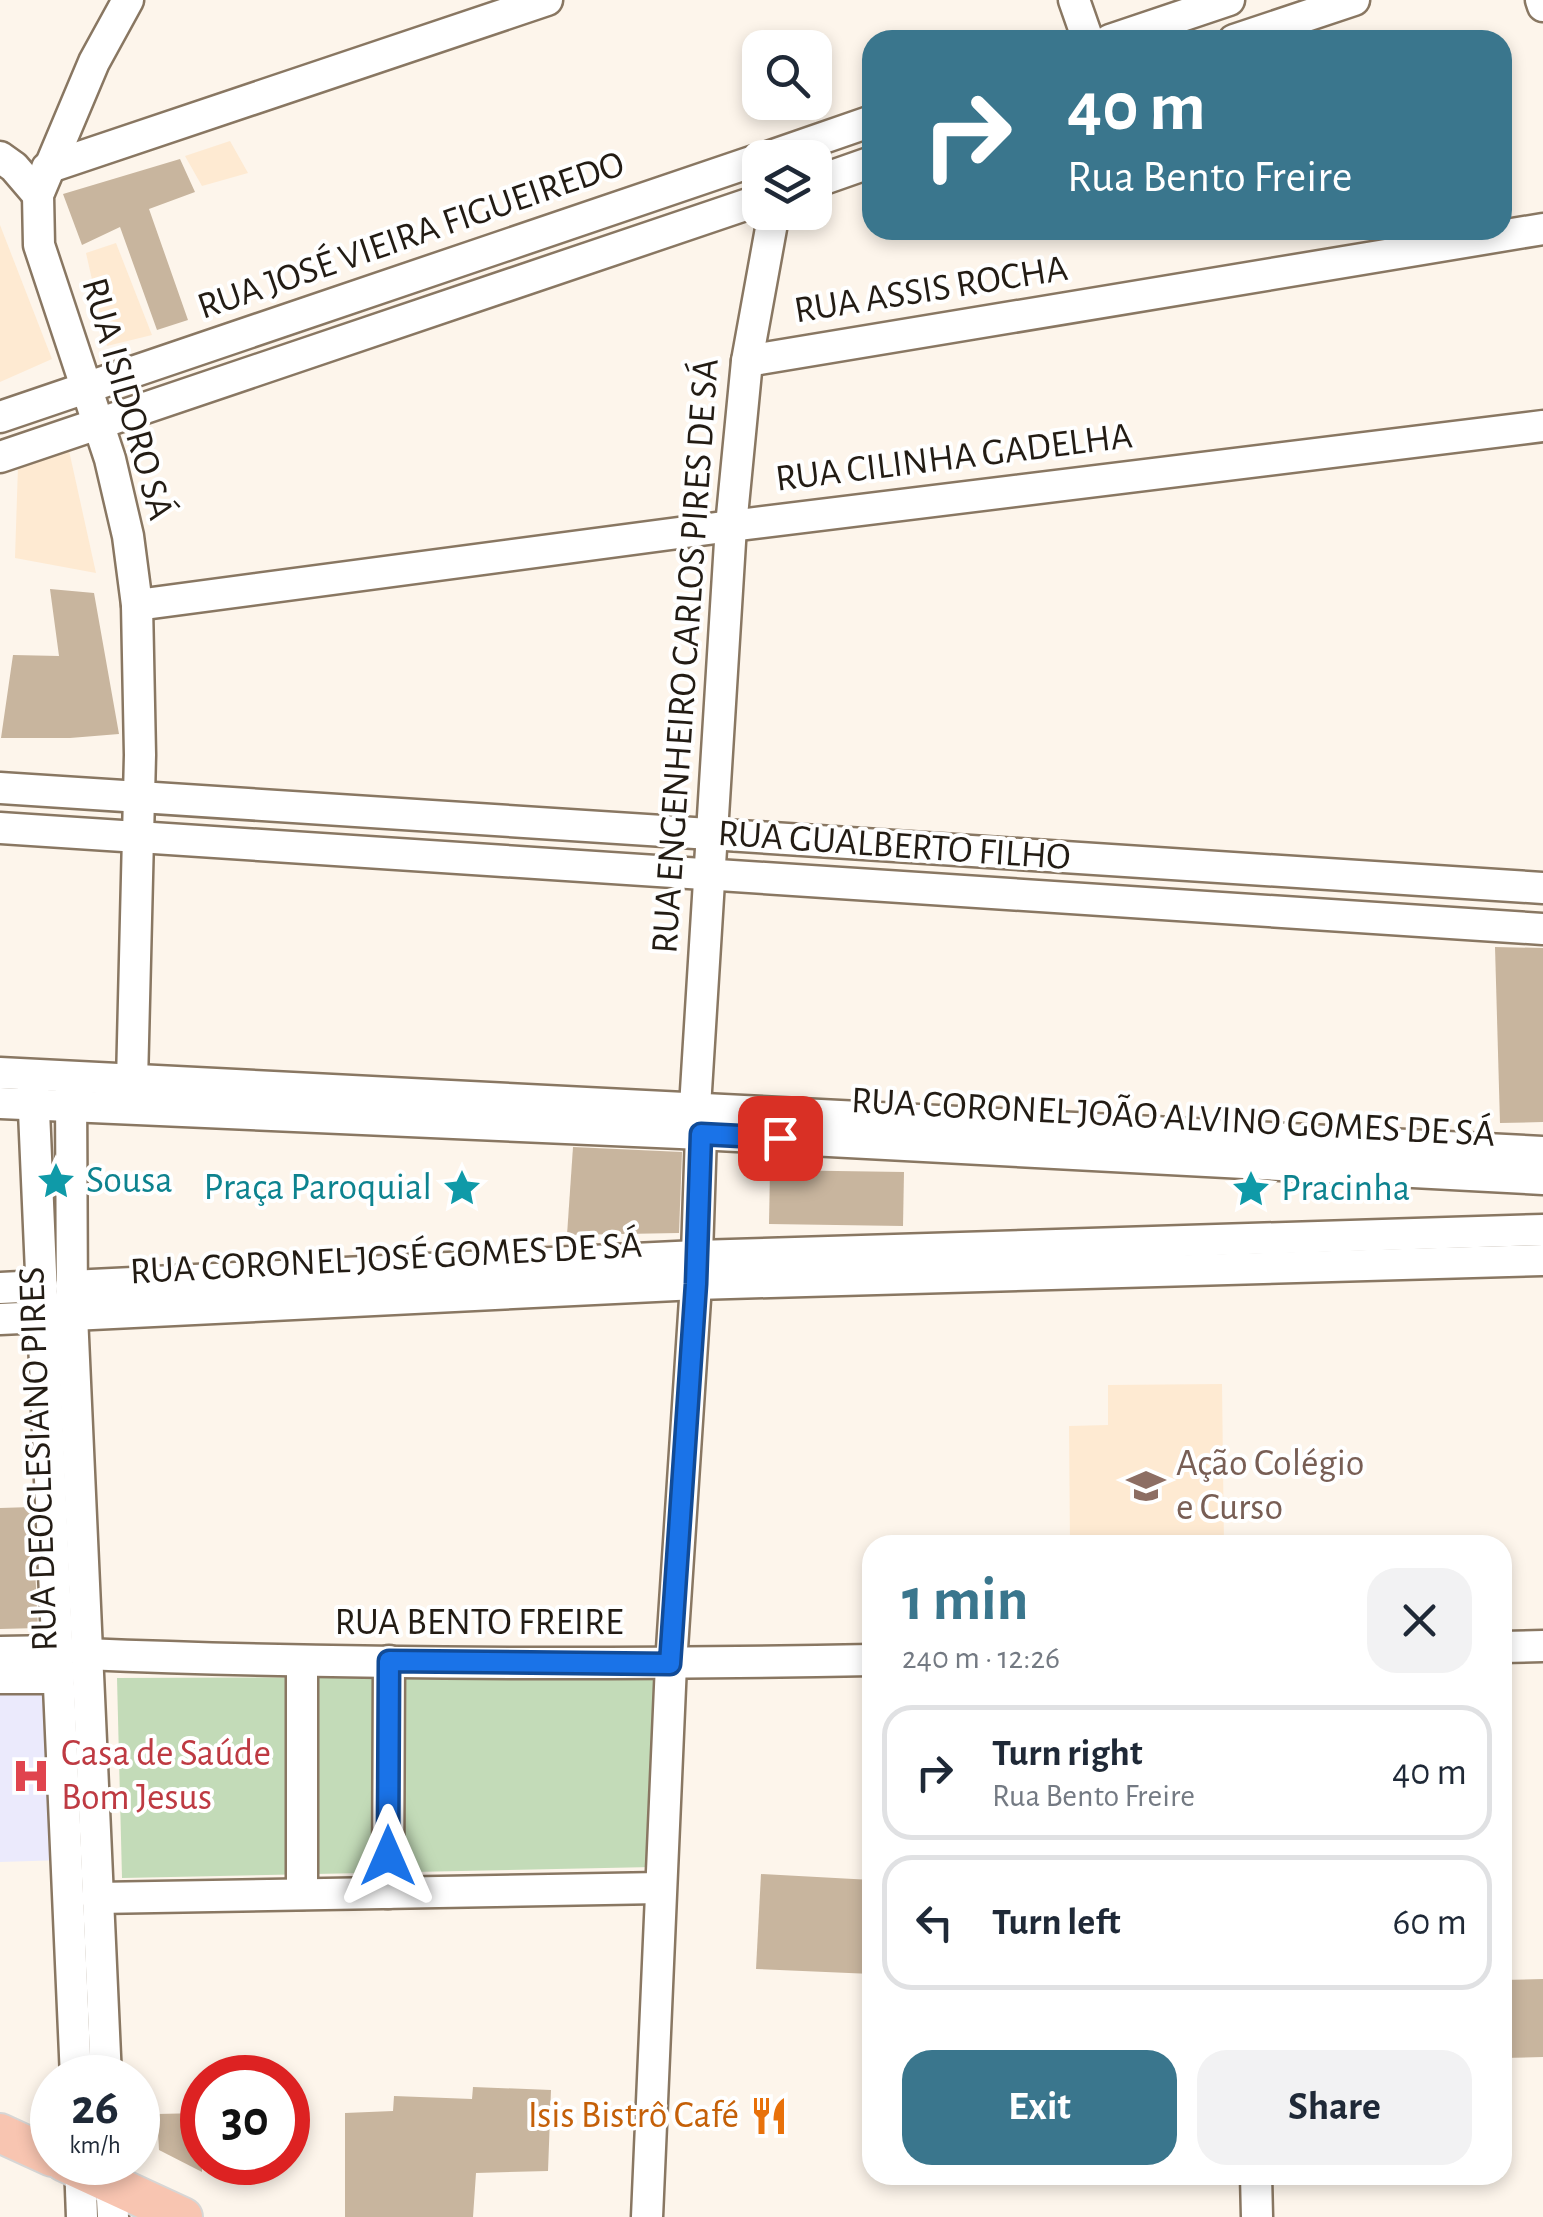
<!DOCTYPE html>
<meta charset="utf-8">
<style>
body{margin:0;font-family:"Alegreya Sans",sans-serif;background:#f2f2f3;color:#1f2937;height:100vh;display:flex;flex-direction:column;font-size:38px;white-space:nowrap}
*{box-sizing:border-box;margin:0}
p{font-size:32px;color:#747a83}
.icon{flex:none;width:55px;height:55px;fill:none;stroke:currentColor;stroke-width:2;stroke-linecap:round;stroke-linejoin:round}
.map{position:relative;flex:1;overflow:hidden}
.panel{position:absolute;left:862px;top:1535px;width:650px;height:650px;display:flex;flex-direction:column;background:#fff;border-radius:30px;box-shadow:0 5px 15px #0003}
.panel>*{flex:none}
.hud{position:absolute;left:862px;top:30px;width:650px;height:210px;border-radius:30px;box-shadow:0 5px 15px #0003;background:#3a768d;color:#fff;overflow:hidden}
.tools{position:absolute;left:742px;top:30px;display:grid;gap:20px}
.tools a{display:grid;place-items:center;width:90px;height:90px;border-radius:20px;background:#fff;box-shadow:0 5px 15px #0003;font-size:50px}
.speed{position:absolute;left:30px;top:2055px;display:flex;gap:20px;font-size:50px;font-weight:700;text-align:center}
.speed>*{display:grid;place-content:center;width:130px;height:130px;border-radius:50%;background:#fff;box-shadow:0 5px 15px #0003;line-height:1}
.speed small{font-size:25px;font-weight:400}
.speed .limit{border:15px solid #d22;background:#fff;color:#111}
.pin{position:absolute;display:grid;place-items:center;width:85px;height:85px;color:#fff;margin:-42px;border-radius:20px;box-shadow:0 5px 15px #0006}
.me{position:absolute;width:110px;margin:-55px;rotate:0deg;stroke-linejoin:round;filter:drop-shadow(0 0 8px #0008)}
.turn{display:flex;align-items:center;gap:35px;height:210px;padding:0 40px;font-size:45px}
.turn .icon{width:130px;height:130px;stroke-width:2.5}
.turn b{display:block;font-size:70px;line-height:85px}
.round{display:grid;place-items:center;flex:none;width:105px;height:105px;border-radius:30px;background:#f2f2f3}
.head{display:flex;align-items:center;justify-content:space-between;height:170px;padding:0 40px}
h1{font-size:60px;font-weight:700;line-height:75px;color:#3a768d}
.button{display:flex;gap:20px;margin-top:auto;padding:20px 40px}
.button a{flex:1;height:115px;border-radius:30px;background:#3a768d;color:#fff;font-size:40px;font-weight:700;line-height:115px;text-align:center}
.button a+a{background:#f2f2f3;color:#1f2937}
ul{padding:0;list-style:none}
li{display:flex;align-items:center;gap:30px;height:135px;margin:0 20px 15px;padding:0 20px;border:5px solid #e0e1e3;border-radius:30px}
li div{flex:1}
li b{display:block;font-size:38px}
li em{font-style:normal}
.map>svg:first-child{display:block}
.built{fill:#feead2}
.medical{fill:#ebeafc}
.green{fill:#c3dbb8}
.building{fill:#c8b59e}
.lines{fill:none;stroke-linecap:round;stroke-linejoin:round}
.minor-casing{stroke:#897762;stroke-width:35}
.major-casing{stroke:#d7d6d5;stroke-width:42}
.minor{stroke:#fff;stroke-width:30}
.major{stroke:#f8c5b1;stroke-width:38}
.route-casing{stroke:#114b97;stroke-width:25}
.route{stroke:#1a73e8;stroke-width:18}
.labels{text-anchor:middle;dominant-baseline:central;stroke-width:8;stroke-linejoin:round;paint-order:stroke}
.street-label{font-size:38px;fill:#231c14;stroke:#fff}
.culture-label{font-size:38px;fill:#0d838f;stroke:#fff;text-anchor:start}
.education-label{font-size:38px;fill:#785e54;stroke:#fff;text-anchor:start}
.health-label{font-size:38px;fill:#be3a42;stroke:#fff;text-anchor:start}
.food-label{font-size:38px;fill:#c56008;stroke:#fff;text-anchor:end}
</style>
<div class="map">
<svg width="1543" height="2217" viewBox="0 0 1543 2217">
<rect width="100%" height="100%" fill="#fdf5eb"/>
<!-- built -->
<g class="built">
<path d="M230 141 248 173 202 186 185 156Z"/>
<path d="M0 225 52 359 0 382Z"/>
<path d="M116 243 152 335 107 346 86 253Z"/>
<path d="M68 446 96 573 15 558 18 466Z"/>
<path d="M1222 1384 1224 1545H1070L1069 1426 1108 1425V1385Z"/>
</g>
<!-- medical -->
<path class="medical" d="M59 1690 64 1860 0 1862V1692Z"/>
<!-- green -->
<path class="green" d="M654 1676 653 1867 122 1878 117 1678Z"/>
<!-- building -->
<g class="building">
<path d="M180 159 195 192 149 209 188 320 157 330 120 227 82 245 63 194Z"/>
<path d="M50 589 94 593 119 734 70 738H1L13 655 59 656Z"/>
<path d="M1495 947 1543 948V1122L1500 1123Z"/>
<path d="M573 1147 682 1152 679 1233 567 1235Z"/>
<path d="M770 1170 904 1172 903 1226 769 1224Z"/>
<path d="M32 1507 38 1628 0 1629V1508Z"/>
<path d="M761 1874 872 1880V1974L756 1969Z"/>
<path d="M1543 1979V2057L1502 2058V1980Z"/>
<path d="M473 2087 551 2090 548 2171 476 2173 473 2217H345V2113L393 2111 394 2096 472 2099Z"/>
<path d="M202 2113V2172L159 2150 157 2114Z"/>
</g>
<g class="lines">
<!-- minor casing -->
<g class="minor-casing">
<g id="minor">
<path d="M128 0 94 62 38 195 39 245 110 459 128 536 137 605 140 755 132 1082"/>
<path d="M1074 0 1088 40"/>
<path d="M1541 0 1543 6"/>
<path d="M1110 40 1229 0"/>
<path d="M1234 40 1354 0"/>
<path d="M0 157 14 167 38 195"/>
<path d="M765 158 872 121"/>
<path d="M47 168 547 0"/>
<path d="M815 182 872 162"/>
<path d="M747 361 1543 229"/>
<path d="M0 417 760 159"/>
<path d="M0 457 760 200"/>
<path d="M137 605 731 526 1543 426"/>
<path d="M0 788 1543 888"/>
<path d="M0 828 1543 929"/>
<path d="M0 1073 1543 1152"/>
<path d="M71 1086 72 1315 106 2078"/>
<path d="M33 1088 76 2078"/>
<path d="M0 1103 680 1133 1543 1179"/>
<path d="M695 1107 731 526 747 361 774 212"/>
<path d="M71 1286 697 1256 1543 1230"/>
<path d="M0 1288 40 1286"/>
<path d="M72 1315 696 1284 1543 1260"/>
<path d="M0 1319 43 1317"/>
<path d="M1502 1647 1543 1646"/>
<path d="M0 1652 58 1651"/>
<path d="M85 1654C348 1665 610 1665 872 1660"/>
<path d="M0 1678H59"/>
<path d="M388 1893 389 1661"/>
<path d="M302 1894V1663"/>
<path d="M97 1898 660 1888"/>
<path d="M80 2162 82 2217"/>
<path d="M110 2162 113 2217"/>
<path d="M1256 2175 1257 2217"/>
<path d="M647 2217 671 1664 696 1284 701 1134"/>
</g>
</g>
<!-- major casing -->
<g class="major-casing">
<g id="major">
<path d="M0 2133 52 2157"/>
<path d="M64 2162 183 2217"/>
</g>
</g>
<!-- minor -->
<use href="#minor" class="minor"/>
<!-- major -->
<use href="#major" class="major"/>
</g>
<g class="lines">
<!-- route casing -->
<g class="route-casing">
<path id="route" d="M388 1856 389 1661 670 1664 696 1284 701 1134 780 1138"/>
</g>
<!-- route -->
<use href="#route" class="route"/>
</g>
<!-- icons -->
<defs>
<g id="sight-bare" transform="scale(3)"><path d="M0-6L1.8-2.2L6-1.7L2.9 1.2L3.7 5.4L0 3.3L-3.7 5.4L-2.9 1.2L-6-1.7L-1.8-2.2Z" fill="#0f9aa8" stroke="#fff" stroke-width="2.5" paint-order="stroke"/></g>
<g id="school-bare" transform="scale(3)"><path d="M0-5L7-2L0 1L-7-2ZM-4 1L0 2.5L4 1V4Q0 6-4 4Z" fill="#8d6e63" stroke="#fff" stroke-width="2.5" paint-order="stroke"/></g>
<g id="hospital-bare" transform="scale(3)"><path d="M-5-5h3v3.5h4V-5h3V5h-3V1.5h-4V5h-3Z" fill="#e0444e" stroke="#fff" stroke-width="2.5" paint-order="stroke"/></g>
<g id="restaurant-bare" transform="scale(3)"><path d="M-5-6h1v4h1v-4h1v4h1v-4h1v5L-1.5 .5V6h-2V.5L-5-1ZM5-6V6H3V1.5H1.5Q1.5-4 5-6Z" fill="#e8710a" stroke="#fff" stroke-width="2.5" paint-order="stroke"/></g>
</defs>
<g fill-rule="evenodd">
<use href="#sight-bare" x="56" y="1181"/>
<use href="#sight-bare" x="462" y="1188"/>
<use href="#sight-bare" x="1251" y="1189"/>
<use href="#school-bare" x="1146" y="1486"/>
<use href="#hospital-bare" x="31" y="1776"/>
<use href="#restaurant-bare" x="769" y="2116"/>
</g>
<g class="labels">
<!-- street labels -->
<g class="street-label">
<text transform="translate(411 236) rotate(-19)">RUA JOSÉ VIEIRA FIGUEIREDO</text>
<text transform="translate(931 290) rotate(-9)">RUA ASSIS ROCHA</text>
<text transform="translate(127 399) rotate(74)">RUA ISIDORO SÁ</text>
<text transform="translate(954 458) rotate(-7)">RUA CILINHA GADELHA</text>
<text transform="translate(686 656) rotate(-86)">RUA ENGENHEIRO CARLOS PIRES DE SÁ</text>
<text transform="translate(894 846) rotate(4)">RUA GUALBERTO FILHO</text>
<text transform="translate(1173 1118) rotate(3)">RUA CORONEL JOÃO ALVINO GOMES DE SÁ</text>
<text transform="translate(386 1259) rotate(-3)">RUA CORONEL JOSÉ GOMES DE SÁ</text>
<text transform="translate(39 1459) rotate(-92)">RUA DEOCLESIANO PIRES</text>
<text x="479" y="1623">RUA BENTO FREIRE</text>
</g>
<!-- culture labels -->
<g class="culture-label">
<text x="86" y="1181">Sousa</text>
<text x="432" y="1188" text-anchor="end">Praça Paroquial</text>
<text x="1281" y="1189">Pracinha</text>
</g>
<!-- education labels -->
<g class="education-label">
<text x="1176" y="1464">Ação Colégio<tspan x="1176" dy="44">e Curso</tspan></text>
</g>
<!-- health labels -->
<g class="health-label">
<text x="61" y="1754">Casa de Saúde<tspan x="61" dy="44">Bom Jesus</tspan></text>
</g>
<!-- food labels -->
<g class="food-label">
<text x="739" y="2116">Isis Bistrô Café</text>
</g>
</g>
</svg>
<div class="tools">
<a><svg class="icon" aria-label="search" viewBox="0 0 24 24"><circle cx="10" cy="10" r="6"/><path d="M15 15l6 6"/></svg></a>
<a><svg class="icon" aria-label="layers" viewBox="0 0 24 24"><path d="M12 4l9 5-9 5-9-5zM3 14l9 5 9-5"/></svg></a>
</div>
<div class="speed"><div>26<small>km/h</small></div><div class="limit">30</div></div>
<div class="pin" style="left:780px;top:1138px;background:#d93025"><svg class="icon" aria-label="arrive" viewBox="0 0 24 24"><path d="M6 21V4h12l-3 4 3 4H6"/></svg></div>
<svg class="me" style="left:388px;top:1856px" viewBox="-20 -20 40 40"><path d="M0-17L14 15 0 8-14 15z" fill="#1a73e8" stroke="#fff" stroke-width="4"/></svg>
<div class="hud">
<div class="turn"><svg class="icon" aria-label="right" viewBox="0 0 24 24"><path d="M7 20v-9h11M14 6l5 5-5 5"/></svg><div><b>40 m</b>Rua Bento Freire</div></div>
</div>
<section class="panel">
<div class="head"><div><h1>1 min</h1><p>240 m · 12:26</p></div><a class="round"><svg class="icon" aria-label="close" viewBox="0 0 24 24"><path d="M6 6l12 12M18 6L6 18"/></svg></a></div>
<ul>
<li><svg class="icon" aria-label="right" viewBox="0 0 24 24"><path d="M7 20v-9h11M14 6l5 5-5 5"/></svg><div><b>Turn right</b><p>Rua Bento Freire</p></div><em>40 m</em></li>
<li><svg class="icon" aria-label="left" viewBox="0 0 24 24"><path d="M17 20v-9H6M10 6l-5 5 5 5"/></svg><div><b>Turn left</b></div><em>60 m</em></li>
</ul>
<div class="button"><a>Exit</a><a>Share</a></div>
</section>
</div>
